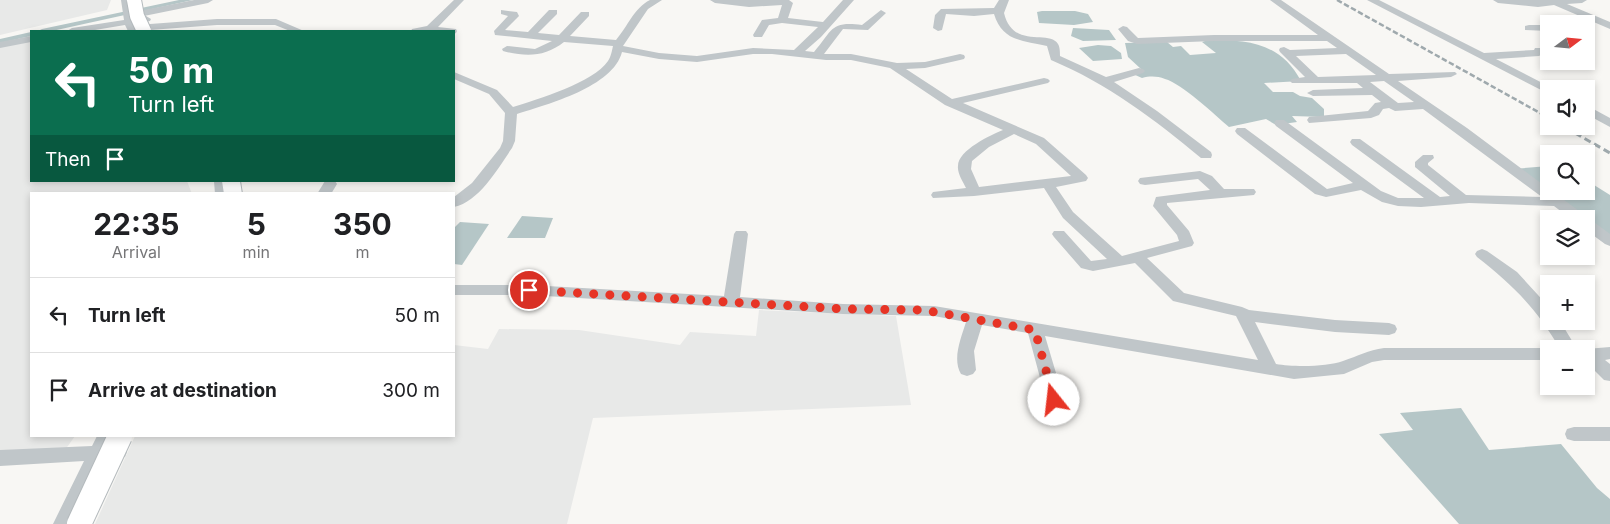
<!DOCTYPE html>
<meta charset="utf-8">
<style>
body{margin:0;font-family:Inter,sans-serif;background:#f6f6f6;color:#202124;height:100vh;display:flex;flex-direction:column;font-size:19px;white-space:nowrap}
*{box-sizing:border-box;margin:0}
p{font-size:16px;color:#757577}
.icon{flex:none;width:28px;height:28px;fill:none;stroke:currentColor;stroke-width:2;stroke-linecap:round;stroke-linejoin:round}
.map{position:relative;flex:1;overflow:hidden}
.sheet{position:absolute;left:30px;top:192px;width:425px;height:245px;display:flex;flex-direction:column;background:#fff;border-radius:0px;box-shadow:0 2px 8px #0003}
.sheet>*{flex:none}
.hud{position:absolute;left:30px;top:30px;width:425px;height:152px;border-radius:0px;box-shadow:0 2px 8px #0003;background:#0b6e4f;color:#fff;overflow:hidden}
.needle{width:32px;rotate:74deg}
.controls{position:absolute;left:1540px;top:15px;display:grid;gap:10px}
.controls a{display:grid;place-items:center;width:55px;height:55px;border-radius:0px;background:#fff;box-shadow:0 2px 8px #0003;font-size:25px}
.pin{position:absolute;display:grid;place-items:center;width:42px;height:42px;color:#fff;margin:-21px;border:2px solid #fff;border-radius:50%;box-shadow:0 1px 5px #0007}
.me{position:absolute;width:55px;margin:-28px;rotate:344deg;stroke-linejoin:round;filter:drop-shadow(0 0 4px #0008)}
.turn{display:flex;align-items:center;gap:18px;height:105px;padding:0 15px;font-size:22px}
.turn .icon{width:65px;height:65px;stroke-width:2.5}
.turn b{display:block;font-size:35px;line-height:42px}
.then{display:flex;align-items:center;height:48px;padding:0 15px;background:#0003;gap:10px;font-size:19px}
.eta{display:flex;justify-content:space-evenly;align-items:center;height:85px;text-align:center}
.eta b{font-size:30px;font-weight:700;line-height:35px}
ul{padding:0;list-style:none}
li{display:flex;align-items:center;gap:15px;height:75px;padding:0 15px;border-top:1px solid #e0e0e0}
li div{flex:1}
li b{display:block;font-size:19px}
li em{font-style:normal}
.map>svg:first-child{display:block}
.built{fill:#e8e9e8}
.water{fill:#b5c6c7}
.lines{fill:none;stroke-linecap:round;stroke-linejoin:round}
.canal{fill:#b5c6c7;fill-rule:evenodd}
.major-casing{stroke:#b4babd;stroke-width:2}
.minor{fill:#c0c6c9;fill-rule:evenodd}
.major{fill:#fff;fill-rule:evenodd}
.rail-far1{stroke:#9fa9ad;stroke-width:2.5;stroke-dasharray:5.5 2.5;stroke-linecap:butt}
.rail{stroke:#9fa9ad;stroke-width:3;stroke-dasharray:7 4;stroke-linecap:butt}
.major-bridge-far1-casing{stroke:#b4babd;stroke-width:16;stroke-linecap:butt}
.major-bridge-casing{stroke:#b4babd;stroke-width:26;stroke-linecap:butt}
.major-bridge-far1{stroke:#fff;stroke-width:14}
.major-bridge{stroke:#fff;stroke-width:24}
.route{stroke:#e73425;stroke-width:9;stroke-dasharray:0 16.2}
</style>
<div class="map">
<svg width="1610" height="524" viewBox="0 0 1610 524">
<rect width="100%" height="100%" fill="#f8f7f4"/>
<!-- built -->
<g class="built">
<path d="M0 0H111L107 10 0 35Z"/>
<path d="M31 40V181H187L192 194H31V436H75L65 450H0V46Z"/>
<path d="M759 310 896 316 911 405 593 418 567 524H95L135 436H454V345L488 349 499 329 579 330 680 345 690 332 756 336Z"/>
</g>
<!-- water -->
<g class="water">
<path d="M1042 11H1075L1088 14 1093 22 1074 25 1039 23 1037 12Z"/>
<path d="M1073 28 1109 30 1116 40 1083 41 1071 36Z"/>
<path d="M1208 40C1248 40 1280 42 1301 81L1264 83 1273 92H1293L1300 96 1312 98 1324 109V117L1292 116 1297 122 1276 125 1266 119 1229 127C1215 115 1181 83 1165 79 1157 76 1150 76 1142 78L1133 74 1141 69 1128 57 1125 43 1167 42 1173 47 1181 46 1190 55 1216 53 1202 42Z"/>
<path d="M1098 45 1111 46 1121 53 1122 59 1093 61 1079 48Z"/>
<path d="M1549 166V191H1586V180L1610 195V245L1586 219 1513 169Z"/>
<path d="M522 216 553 218 545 238H507Z"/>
<path d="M460 222 489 224 462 265 454 264V228Z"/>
<path d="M1461 408 1489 450 1561 444 1597 488 1610 499V524H1459L1379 434 1413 430 1400 413Z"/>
</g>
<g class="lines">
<!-- canal -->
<g class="canal">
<path d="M179 0H193L52 31H38L42 29Z"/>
<path d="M31 32V36L0 43V39Z"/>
</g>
<!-- major casing -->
<g class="major-casing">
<path id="major" d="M222 181H240L242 194H224Z"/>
</g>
<!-- minor -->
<g class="minor">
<path d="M121 0H131L133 18 146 16 151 19 150 21 135 24 136 31H128L125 25 89 31H67L72 28 124 20Z"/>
<path d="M194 0H213L208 3 144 16 139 13 144 10Z"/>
<path d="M454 0H464L438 27 456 29 457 31 456 33 454 34V31H411L412 29 427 26Z"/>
<path d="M650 0H662L648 9 623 46 659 53 697 56 753 48 794 50 818 27 782 23 769 25 762 37H754L753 35 762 20 778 18 782 5 749 7 715 3 710 0H789L793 3 788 18 823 22 843 0H854L821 37 805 51 814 52C833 30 830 21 862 25L881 10 886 13 868 30 843 29 824 54H851L897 63 925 62 960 54 964 55 965 57 964 59 960 60 925 68 906 69 952 99 1044 78 1048 79 1050 81 1048 83 963 103 1044 138 1086 175 1088 178 1086 181 1056 187 1073 212 1122 256 1179 241 1177 235 1153 206 1156 197 1210 190 1198 179 1145 185 1140 184 1138 181 1140 178 1200 171 1212 176 1224 189H1254L1256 192 1254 195 1167 203V205L1189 231 1194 243 1192 246 1147 258 1184 293 1242 307 1249 310 1335 320 1389 323 1395 325 1397 329 1395 333 1389 335 1335 332 1255 322 1276 364C1293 367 1327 367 1343 361 1358 356 1368 350 1384 348H1549L1552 349H1549V360H1384L1372 362 1344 374 1294 379 1045 336 1064 400 1061 405 1055 407 1049 405 1046 400 1028 333 982 325 974 351 976 370 973 374 967 376 961 374C952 359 961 338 966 322L934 316 843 314 529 295H454V285H529L724 296 734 234 736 231H746L748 234 740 297 843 304 934 306 1258 360 1236 316 1173 301 1135 263 1093 271 1081 268 1054 237 1052 234 1054 231H1064L1091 261 1107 259 1063 218 1044 188 974 196 933 198 931 195 933 192 966 188C963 182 957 173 958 166 958 150 991 135 1003 130L945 105 890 68 851 60H826L772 54H753L697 62 659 59 622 52C613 87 548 104 517 114L515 141 512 148C498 168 480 201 454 207V197L472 183 500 148 503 141 505 113 489 94 454 79V72L497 90 513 107C538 99 593 83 608 61 611 57 612 50 613 46L564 42C545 57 526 57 503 51L502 49 507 46 535 49 552 41 495 35 494 31 508 16 501 14V10L517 12 519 16 505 30 528 32 549 10H557V14L538 33 559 35 581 12H589V16L570 36 616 40C628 26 634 8 650 0ZM1014 134 1036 144 1071 176 979 187 971 169 972 161 989 147Z"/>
<path d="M999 0H1009L1004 13C1013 50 1049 29 1058 44 1060 47 1060 53 1060 56L1106 77 1139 68 1143 69 1145 71 1143 73 1114 82 1157 111 1211 152 1212 155 1211 158H1201C1154 119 1108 84 1051 60L1047 46C1023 41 1002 41 994 14L974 16 946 14 942 30 938 31 933 28 935 15 941 9 994 8Z"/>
<path d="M1270 0H1281L1389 74 1455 72 1457 74 1451 77 1398 81 1467 128 1549 189V191H1552L1610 234V246L1605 244 1586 230V219H1571L1554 206 1469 203 1421 207 1398 206 1382 202 1361 190 1326 197 1315 194 1237 134 1235 131 1237 128H1245L1327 189 1353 183 1276 126 1274 123 1276 120H1284L1381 191 1398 198H1424L1352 145 1350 142 1352 139H1360L1440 197 1450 196 1415 167V162L1423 155H1433L1434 158 1428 163V165L1466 195 1542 197 1423 109 1395 111 1389 108 1383 109 1379 115 1371 118 1309 123 1307 120 1309 117 1368 111 1375 103 1381 102 1372 95 1313 96 1307 93 1313 90 1363 88 1357 83H1292L1290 81 1292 79 1305 77 1280 52 1279 50 1280 48 1284 47 1290 50 1337 48 1327 41H1214L1137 44 1128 41 1118 29 1123 26 1127 27 1138 38 1214 35H1318ZM1346 54 1376 75 1318 77 1296 56ZM1384 81 1414 102 1398 103 1370 82Z"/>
<path d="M1367 0H1379L1484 53 1534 50 1535 48H1543L1544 53 1539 56 1496 59 1554 89H1549V93L1545 92Z"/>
<path d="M1493 0H1587L1582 3 1567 4 1610 22V29L1554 5 1538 7 1498 3Z"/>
<path d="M217 19H276L304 31H290L275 25H217L150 30 145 27 150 24Z"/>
<path d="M1529 25H1549V31L1525 30V26Z"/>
<path d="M31 36V42L0 48V42Z"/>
<path d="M1586 105 1610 118V127L1586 114Z"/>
<path d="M214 181H228L229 194H215Z"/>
<path d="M325 181H335L337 184 331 194H317Z"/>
<path d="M1482 249 1487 251 1517 272 1549 307V321H1560L1577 349H1560C1537 309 1513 285 1477 257L1475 254 1477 251Z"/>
<path d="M1610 347V359L1605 360 1610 364V381L1604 380 1586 362V349Z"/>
<path d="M1574 427H1610V441H1574L1567 439 1565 434 1567 429Z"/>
<path d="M97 436H115L111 445 125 447 127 452 125 457 104 460 73 524H53L84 461 0 466V450L92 446Z"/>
</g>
<!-- major -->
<use href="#major" class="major"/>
<!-- rail-far1 -->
<g class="rail-far1">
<path d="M1337 0 1549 118"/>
<path d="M1563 126 1577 134"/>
</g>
<!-- rail -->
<path class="rail" d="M1575 133 1610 153"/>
<!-- major-bridge-far1 casing -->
<g class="major-bridge-far1-casing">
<path id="major-bridge-far1" d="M134 0 137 16 144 31"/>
</g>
<!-- major-bridge casing -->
<g class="major-bridge-casing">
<path id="major-bridge" d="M79 524 120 436"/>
</g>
<!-- major-bridge-far1 -->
<use href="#major-bridge-far1" class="major-bridge-far1"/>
<!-- major-bridge -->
<use href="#major-bridge" class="major-bridge"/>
</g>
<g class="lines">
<!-- route -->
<path class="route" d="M529 290 844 309 923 310 1035 330 1054 400"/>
</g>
</svg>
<div class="controls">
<a><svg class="needle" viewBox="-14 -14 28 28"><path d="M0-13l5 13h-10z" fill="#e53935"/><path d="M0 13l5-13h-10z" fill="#757577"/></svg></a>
<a><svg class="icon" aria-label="sound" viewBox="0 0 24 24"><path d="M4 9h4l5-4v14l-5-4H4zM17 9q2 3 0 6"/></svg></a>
<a><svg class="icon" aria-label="search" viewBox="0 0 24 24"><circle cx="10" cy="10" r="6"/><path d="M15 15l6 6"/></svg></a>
<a><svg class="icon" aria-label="layers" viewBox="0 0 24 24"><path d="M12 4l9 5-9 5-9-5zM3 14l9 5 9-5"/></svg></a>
<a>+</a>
<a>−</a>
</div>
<div class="pin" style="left:529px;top:290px;background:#d93025"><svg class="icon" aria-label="arrive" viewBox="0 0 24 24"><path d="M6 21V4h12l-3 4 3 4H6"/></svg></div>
<svg class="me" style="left:1054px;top:400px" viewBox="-20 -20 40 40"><circle r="19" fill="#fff"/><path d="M0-13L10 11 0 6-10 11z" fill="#e73425"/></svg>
<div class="hud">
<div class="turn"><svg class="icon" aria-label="left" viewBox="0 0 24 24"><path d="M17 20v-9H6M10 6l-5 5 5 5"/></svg><div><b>50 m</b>Turn left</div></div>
<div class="then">Then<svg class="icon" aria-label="arrive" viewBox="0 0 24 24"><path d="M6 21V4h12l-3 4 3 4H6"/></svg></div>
</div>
<section class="sheet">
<div class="eta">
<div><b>22:35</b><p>Arrival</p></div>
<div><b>5</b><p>min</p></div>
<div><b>350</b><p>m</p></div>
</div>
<ul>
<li><svg class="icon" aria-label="left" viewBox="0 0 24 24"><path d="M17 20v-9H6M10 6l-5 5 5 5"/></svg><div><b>Turn left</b></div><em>50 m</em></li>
<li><svg class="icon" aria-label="arrive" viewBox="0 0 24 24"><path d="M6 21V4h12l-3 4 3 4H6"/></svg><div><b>Arrive at destination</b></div><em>300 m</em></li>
</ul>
</section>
</div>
